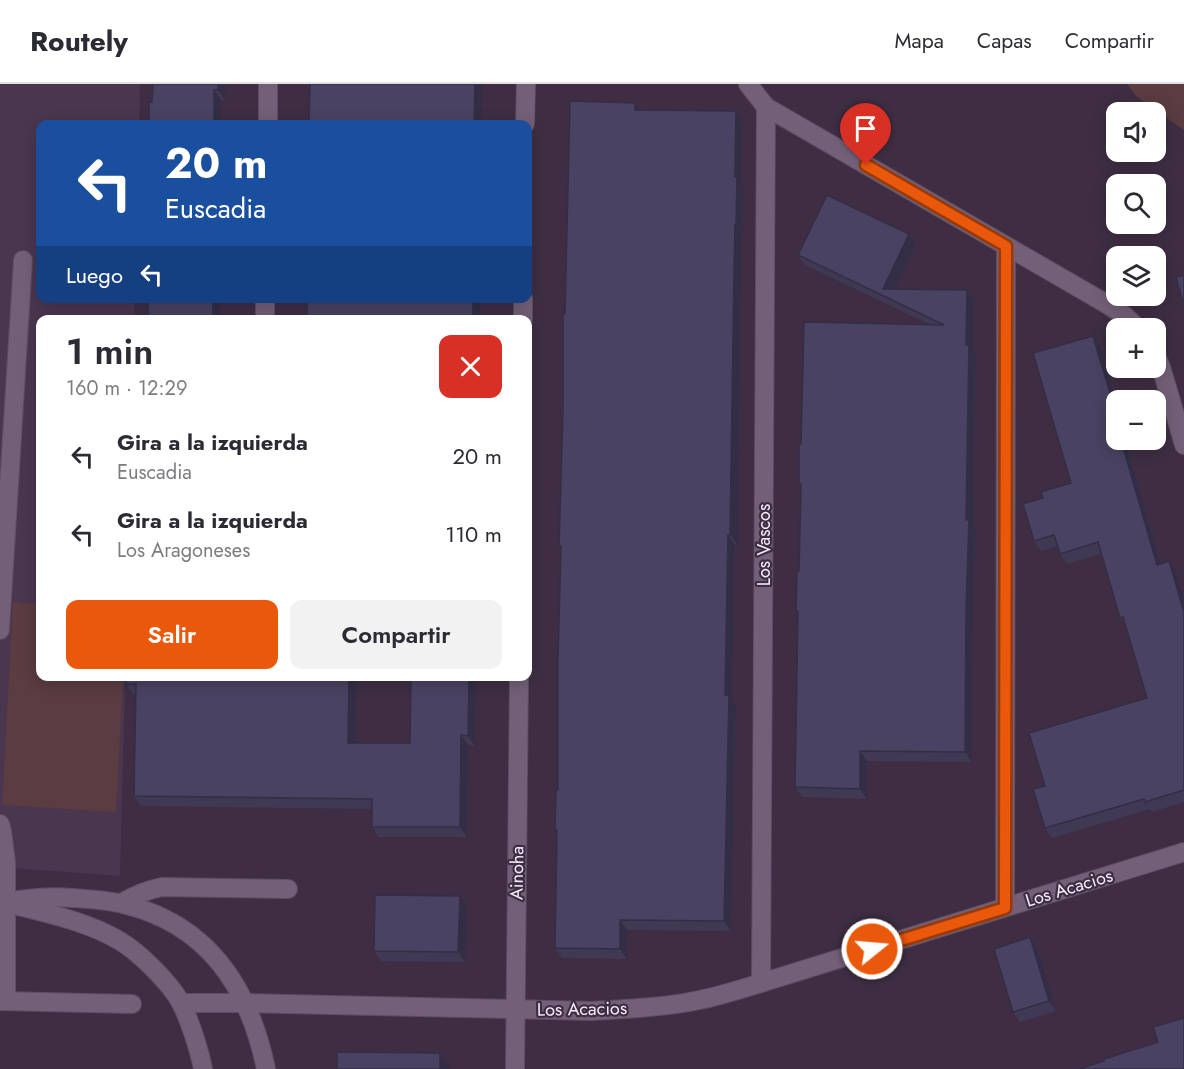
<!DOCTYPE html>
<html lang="es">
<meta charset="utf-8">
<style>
body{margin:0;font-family:Jost,sans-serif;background:#f2f2f3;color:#2b2b33;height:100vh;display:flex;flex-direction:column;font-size:22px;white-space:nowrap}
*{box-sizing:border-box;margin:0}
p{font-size:20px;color:#7c7c81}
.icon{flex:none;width:33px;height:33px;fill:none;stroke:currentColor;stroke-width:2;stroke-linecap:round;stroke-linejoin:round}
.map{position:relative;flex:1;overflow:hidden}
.sheet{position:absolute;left:36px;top:231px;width:496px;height:366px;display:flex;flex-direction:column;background:#fff;border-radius:12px;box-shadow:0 3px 15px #0003}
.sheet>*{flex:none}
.guide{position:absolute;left:36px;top:36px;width:496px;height:183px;border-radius:12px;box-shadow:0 3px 15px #0003;background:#1a4fa0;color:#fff;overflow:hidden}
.controls{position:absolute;left:1106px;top:18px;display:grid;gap:12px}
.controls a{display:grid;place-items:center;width:60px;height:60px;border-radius:12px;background:#fff;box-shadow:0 3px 15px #0003;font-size:30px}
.pin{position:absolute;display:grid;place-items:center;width:51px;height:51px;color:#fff;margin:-62px -26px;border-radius:50% 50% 50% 0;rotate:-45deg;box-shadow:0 0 6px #0007}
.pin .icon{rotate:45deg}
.me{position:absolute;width:66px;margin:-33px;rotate:73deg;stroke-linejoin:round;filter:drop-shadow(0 0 4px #0008)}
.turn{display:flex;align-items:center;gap:21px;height:126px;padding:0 30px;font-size:27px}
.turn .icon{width:78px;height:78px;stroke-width:2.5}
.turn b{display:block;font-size:42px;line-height:51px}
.then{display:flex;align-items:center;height:57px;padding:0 30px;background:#0003;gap:12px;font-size:22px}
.round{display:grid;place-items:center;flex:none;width:63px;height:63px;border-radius:12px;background:#f2f2f3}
.head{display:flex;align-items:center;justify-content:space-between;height:102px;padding:0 30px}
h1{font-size:36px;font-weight:600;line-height:45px}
.action{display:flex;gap:12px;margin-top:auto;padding:12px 30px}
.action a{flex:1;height:69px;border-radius:12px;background:#ea580c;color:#fff;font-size:24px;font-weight:600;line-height:69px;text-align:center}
.action a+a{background:#f2f2f3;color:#2b2b33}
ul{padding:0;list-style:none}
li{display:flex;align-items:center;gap:18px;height:78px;padding:0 30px}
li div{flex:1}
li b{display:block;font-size:22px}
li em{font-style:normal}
header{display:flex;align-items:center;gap:36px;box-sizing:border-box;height:84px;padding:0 30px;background:#fff;border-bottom:2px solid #e1e1e2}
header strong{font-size:28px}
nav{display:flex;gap:33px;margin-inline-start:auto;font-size:21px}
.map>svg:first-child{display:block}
.built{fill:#4b3650}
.green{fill:#5a3c41}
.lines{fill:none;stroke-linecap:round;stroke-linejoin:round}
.minor-casing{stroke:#5c4d5f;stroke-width:20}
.minor{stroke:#736078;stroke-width:18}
.wall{fill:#3f3954}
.shaded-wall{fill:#332e45}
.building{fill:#494262;stroke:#332e45;stroke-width:1.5}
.route-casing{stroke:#983908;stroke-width:15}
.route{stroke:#ea580c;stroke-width:10}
.labels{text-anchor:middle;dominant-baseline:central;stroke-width:4.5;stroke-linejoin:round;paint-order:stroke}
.street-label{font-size:18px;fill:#f7ecfa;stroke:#3f2e43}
</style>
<header>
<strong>Routely</strong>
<nav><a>Mapa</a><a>Capas</a><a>Compartir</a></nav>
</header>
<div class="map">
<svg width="1184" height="985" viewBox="0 0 1184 985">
<rect width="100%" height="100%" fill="#3f2e43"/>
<!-- built -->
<path class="built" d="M0 0H140L139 40H40V214L134 215V235L40 236V592L125 593 120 792 0 783Z"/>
<!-- green -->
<g class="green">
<path d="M1127 0H1184V46L1137 13Z"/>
<path d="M13 518 40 520V592L123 593 116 728 2 721Z"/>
</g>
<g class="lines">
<!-- minor casing -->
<g class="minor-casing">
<g id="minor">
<path d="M748 0 766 23 1105 219 1125 232 1138 244"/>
<path d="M268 40V0"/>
<path d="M525 40 526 0"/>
<path d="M265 236V214"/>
<path d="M523 236V214"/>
<path d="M1155 270 1161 283 1184 361"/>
<path d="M0 546 23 176"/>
<path d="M0 740 2 747 6 778V917"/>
<path d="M0 818C9 818 18 816 27 815 42 813 58 813 73 814 89 815 107 816 123 820 208 840 249 903 266 985"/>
<path d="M121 819C135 811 146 806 162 803L288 805"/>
<path d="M15 821C50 830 88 838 120 857 140 869 170 899 181 919 190 937 199 965 203 985"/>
<path d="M1005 823 1006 162"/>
<path d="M761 899 766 23"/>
<path d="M0 917 132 920"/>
<path d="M181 919H244L592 927C624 925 657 924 689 918 714 914 738 906 761 899L1184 768"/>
<path d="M515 985 519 592"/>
</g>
</g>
<!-- minor -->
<use href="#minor" class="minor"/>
</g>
<!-- wall -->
<g class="wall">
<path d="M225 0V16H221V40H149L152 18Z"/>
<path d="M635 19 640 26 743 38 742 101 744 104 743 152 742 151 741 199 738 461H735L732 616 736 622 731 847 627 846V875L562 874 555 864 557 748 555 746 558 706 561 464 559 462 565 230Z"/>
<path d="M909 150 916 160 894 205 967 206 974 216V268L976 271 973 441 976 445 973 536 972 678 867 677V715L802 713 795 703 798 530 796 527 799 487 801 403 799 400 801 360 929 240 805 181 798 171Z"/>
<path d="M1100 262 1116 356H1125L1161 479 1169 477 1176 487 1184 515V718L1152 728 1150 725 1052 754 1045 744V702L1147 614 1126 542 1120 534 1101 470 1067 480 1060 470 1057 462 1041 467 1034 457 1043 414 1071 399Z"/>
<path d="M126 592H357L355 659H410L411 592H476L475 662 468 661 467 753H379L372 743V725L141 722 134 712 136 610H133L126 600Z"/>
<path d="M460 812 467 822 465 878 381 877 374 867Z"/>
<path d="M1030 853 1037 863 1056 927 1020 938 1013 928Z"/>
</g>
<!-- shaded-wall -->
<g class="shaded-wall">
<path d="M218 0H225V16L218 6Z"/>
<path d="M475 0H482L481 40H474Z"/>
<path d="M214 6 221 16V40H214Z"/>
<path d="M635 19 642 29 635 26Z"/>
<path d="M736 27 743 38 742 101 744 104 743 152 736 142 735 93Z"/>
<path d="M735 141 742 151 741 199 738 461 730 451 734 189Z"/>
<path d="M909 150 916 160 890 215 883 205Z"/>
<path d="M967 206 974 216V268L976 271 973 441 976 445 973 536 972 678 965 668Z"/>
<rect x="213" y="214" width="7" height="22"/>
<rect x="473" y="214" width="7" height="22"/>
<path d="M1093 252 1100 262 1116 316V329Z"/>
<path d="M1121 356H1125L1164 491 1157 481Z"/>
<path d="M728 451 735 461 732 616 736 622 731 847 724 837 725 611Z"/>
<path d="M1169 477 1176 487 1184 515V528Z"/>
<path d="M349 592H357L355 669 348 659Z"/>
<path d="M469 592H476L475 662 468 652Z"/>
<path d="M461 651 468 661 467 753 460 743Z"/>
<path d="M860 667 867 677V715L860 705Z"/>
<path d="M460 812 467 822 465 878 458 868Z"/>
<path d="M620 836 627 846V875L620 865Z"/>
<path d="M1030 853 1037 863 1056 927 1049 917Z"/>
<path d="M440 969 450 983V985H440Z"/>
</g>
<!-- building -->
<g class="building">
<path d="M153 0H218V6H214V40H149V18H152Z"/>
<path d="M310 0H475L474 40H309Z"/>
<path d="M570 17 635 19V26L736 27 735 93H737L736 142 735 141 734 189 730 451H728L725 611 729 612 724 837 620 836V865L555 864 557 746H555L556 706H558V575L561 462H559L563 325V230H565Z"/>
<path d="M827 111 909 150 883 205 967 206 966 261H969L966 436 969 435 966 526 965 668 860 667V705L795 703 798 527H796L797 487H799L801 400H799V360H801L804 238 944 241 798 171Z"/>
<path d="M1184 191V222L1176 193Z"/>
<rect x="148" y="214" width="65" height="22"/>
<rect x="307" y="214" width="166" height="22"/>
<path d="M1093 252 1116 329V356H1121L1157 481 1169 477 1184 528V706L1145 718 1144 715 1045 744 1033 705 1045 702 1029 649 1147 614 1123 533 1120 534 1098 458 1060 470 1054 451 1034 457 1023 420 1043 414 1041 408 1071 399 1033 269Z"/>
<path d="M126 592H349L348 659H410L411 592H469L468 652 461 651 460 743H372V715L134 712 136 600H126Z"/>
<path d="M375 811 460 812 458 868 374 867Z"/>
<path d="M1030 853 1049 917 1013 928 994 865Z"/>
<path d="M1184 934V985H1079L1104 977V975L1158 958 1153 943Z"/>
<path d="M337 968 440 969V985H337Z"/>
</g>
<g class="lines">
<!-- route casing -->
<g class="route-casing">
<path id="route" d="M866 81 1006 162 1005 824 872 865"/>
</g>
<!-- route -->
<use href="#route" class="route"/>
</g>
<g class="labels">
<!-- street labels -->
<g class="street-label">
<text transform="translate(764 461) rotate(-90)">Los Vascos</text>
<text transform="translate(517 789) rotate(-89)">Ainoha</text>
<text transform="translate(1069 804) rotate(-17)">Los Acacios</text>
<text transform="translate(582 925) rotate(-1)">Los Acacios</text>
</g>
</g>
</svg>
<div class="controls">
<a><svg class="icon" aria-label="sound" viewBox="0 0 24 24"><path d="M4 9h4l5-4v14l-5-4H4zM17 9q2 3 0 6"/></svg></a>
<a><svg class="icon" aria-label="search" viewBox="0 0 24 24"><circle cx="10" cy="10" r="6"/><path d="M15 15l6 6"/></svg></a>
<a><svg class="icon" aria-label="layers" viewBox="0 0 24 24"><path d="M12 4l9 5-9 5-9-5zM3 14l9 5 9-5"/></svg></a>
<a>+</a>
<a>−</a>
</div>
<div class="pin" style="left:866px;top:81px;background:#d93025"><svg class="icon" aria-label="arrive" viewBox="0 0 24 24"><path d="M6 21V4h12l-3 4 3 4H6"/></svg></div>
<svg class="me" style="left:872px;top:865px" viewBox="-20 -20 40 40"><circle r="17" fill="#ea580c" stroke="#fff" stroke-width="3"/><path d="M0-11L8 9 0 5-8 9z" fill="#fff"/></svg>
<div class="guide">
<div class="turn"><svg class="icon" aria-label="left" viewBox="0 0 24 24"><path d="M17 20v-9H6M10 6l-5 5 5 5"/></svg><div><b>20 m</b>Euscadia</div></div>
<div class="then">Luego<svg class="icon" aria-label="left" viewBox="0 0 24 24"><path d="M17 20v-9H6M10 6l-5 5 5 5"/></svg></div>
</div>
<section class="sheet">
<div class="head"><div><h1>1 min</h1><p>160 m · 12:29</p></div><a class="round" style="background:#d93025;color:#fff"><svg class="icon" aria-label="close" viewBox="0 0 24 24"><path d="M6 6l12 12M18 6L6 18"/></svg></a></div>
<ul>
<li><svg class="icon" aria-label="left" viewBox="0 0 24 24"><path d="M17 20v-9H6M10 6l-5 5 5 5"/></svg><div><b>Gira a la izquierda</b><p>Euscadia</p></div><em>20 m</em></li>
<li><svg class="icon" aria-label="left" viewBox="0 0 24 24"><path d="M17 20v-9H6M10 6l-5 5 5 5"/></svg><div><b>Gira a la izquierda</b><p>Los Aragoneses</p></div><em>110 m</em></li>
</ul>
<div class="action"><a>Salir</a><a>Compartir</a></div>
</section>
</div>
